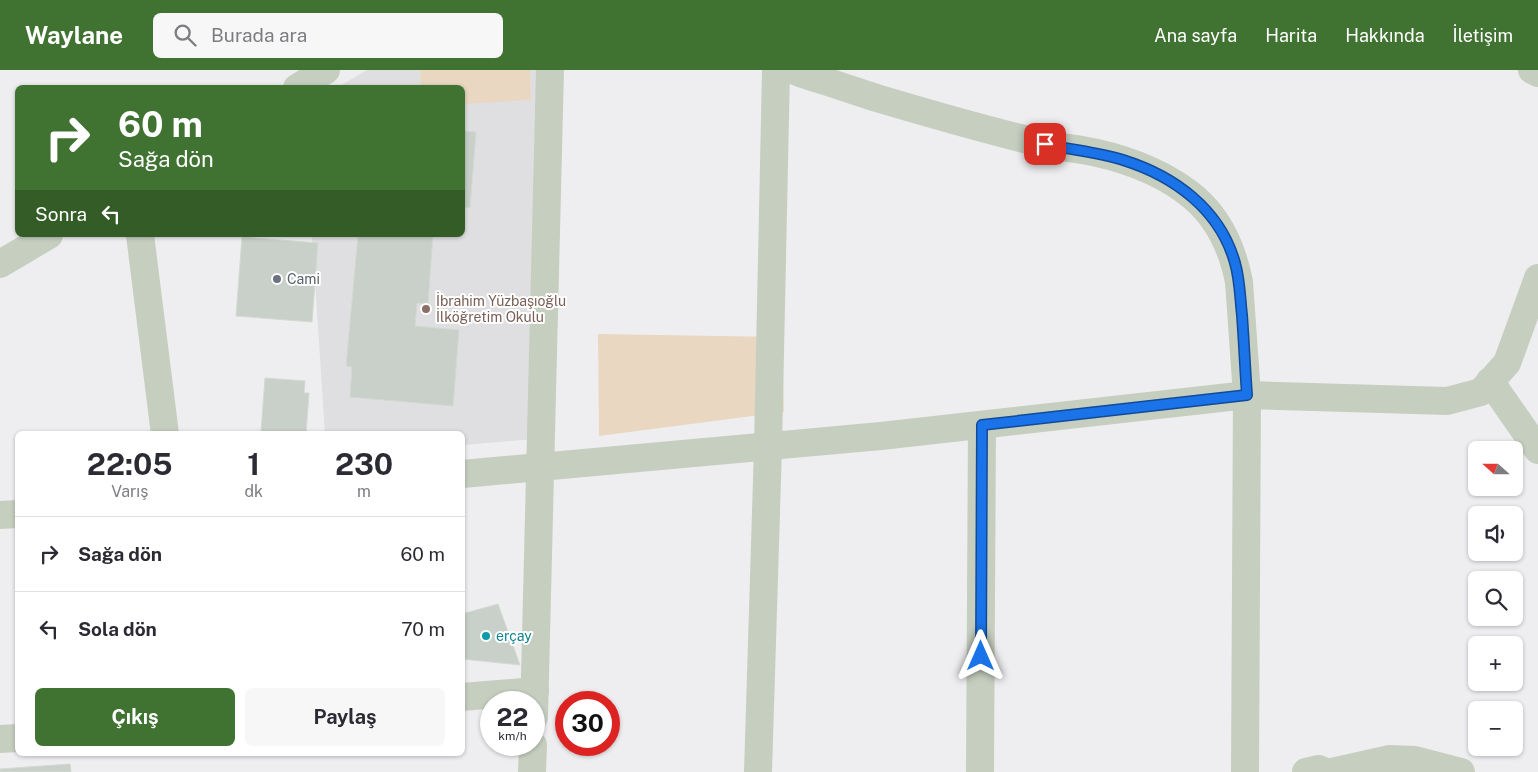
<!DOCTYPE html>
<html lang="tr">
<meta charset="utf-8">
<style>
body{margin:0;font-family:"Public Sans",sans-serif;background:#f7f7f7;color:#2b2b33;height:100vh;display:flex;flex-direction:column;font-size:19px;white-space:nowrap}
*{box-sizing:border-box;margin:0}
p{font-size:16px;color:#7c7c81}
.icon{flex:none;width:28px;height:28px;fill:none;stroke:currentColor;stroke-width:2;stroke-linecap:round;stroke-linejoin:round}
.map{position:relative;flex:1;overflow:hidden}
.sheet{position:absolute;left:15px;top:361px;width:450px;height:325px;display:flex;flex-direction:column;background:#fff;border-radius:8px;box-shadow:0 1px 4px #0004}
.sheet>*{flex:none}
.top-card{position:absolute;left:15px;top:15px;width:450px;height:152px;border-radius:8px;box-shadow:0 1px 4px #0004;background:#407331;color:#fff;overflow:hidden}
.needle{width:32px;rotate:291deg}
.fabs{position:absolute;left:1468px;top:371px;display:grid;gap:10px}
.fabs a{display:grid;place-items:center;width:55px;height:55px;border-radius:8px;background:#fff;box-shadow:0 1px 4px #0004;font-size:25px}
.speed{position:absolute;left:480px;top:621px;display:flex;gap:10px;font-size:25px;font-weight:700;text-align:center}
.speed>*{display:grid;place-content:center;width:65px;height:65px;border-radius:50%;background:#fff;box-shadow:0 1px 4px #0004;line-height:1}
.speed small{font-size:12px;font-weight:400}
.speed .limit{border:8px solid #d22;background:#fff;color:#111}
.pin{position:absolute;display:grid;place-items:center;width:42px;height:42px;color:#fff;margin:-21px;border-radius:10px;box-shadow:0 2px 8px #0006}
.me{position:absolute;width:55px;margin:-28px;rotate:0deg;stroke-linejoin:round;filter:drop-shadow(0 0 4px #0008)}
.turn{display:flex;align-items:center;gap:18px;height:105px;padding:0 20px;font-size:22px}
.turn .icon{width:65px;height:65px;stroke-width:2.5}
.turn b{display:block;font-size:35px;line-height:42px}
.then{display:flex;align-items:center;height:48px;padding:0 20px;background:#0003;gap:10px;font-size:19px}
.eta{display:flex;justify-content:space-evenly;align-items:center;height:85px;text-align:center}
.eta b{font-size:30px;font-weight:700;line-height:35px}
.cta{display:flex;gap:10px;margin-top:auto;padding:10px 20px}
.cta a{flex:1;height:58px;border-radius:8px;background:#407331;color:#fff;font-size:20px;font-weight:700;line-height:58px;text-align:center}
.cta a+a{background:#f7f7f7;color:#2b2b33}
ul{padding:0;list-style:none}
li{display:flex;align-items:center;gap:15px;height:75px;padding:0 20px;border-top:1px solid #e1e1e2}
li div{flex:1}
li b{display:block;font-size:19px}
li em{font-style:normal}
header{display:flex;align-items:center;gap:30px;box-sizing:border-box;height:70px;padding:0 25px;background:#407331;color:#fff}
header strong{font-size:24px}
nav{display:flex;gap:28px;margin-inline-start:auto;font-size:18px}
.search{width:350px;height:45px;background:#f7f7f7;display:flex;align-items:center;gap:12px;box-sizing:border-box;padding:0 18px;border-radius:8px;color:#7c7c81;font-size:19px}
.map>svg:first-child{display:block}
.education{fill:#dfdfe1}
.green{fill:#e9d7c1}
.building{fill:#c9d0c9;stroke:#d3d9d2}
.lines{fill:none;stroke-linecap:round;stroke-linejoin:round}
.minor{stroke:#c6cec0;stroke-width:28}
.route-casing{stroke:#114b97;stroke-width:12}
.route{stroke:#1a73e8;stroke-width:9}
.worship-dot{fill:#6b7280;stroke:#fff;stroke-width:2}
.education-dot{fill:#8d6e63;stroke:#fff;stroke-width:2}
.culture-dot{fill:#0f9aa8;stroke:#fff;stroke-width:2}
.labels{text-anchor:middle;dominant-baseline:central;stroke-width:4;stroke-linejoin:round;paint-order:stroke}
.worship-label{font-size:14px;fill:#5b616d;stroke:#fff;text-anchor:start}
.education-label{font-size:14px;fill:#785e54;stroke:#fff;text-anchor:start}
.culture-label{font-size:14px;fill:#0d838f;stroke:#fff;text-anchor:start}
</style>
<header>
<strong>Waylane</strong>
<div class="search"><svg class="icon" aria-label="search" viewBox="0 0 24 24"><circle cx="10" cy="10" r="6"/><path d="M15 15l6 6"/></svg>Burada ara</div>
<nav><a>Ana sayfa</a><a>Harita</a><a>Hakkında</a><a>İletişim</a></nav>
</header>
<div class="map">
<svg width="1538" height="702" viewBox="0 0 1538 702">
<rect width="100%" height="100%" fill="#eeeef0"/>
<!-- education -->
<path class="education" d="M367 0H543L533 369 463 375 462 364H325L312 165H462V18L338 17Z"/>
<!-- green -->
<g class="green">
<path d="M420 0H530L531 30 463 34 462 18 421 17Z"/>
<path d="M598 264 782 267 784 342 599 366Z"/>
</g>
<!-- building -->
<g class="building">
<path d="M462 61 476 62 470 138 462 137Z"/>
<path d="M358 165H433L428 234 417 233 415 256 459 260 453 336 350 327 352 297 346 296Z"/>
<path d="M242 167 318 173 312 252 236 246Z"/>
<path d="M265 308 305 311 304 323H309L306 364 261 362Z"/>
<path d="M498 534 520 595 462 589V544Z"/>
<path d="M70 694 71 702H0V699Z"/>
</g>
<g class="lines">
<!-- minor -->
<g class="minor">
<path d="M793 0C803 5 815 8 825 11 843 17 861 23 880 29 934 45 989 61 1045 74 1057 77 1070 78 1082 80 1118 86 1158 100 1187 122 1217 144 1232 176 1239 212L1247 325 1245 702"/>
<path d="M1532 0 1538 3"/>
<path d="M297 18 326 0"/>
<path d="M140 165 165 364"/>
<path d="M0 194 49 165"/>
<path d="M1490 311 1538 380"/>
<path d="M462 404 881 366 1247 325 1447 331 1481 322 1507 293 1538 208"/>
<path d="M0 445 18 444"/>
<path d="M462 627 535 621"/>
<path d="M534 647 550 0"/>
<path d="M0 669 18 668"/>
<path d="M532 702 533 675"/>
<path d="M758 702 768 377 776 0"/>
<path d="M980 702 982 355"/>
<path d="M1306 702 1319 699 1326 702"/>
<path d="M1332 702 1390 689 1415 690 1461 702"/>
</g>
</g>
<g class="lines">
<!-- route casing -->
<g class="route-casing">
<path id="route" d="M981 586 982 355 1247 325C1245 298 1244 272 1242 245 1240 228 1240 210 1235 193 1220 139 1174 106 1123 90 1097 82 1071 80 1045 74"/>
</g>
<!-- route -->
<use href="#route" class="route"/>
</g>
<!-- markers -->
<circle class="worship-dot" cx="277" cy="209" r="5"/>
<circle class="education-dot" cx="426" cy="239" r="5"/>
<circle class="culture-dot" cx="486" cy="566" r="5"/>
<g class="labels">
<!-- worship labels -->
<g class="worship-label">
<text x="287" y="209">Cami</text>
</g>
<!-- education labels -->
<g class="education-label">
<text x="436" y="231">İbrahim Yüzbaşıoğlu<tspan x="436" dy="16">İlköğretim Okulu</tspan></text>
</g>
<!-- culture labels -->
<g class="culture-label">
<text x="496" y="566">erçay</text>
</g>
</g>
</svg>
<div class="fabs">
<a><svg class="needle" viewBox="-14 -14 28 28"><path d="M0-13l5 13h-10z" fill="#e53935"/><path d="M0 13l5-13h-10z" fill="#7c7c81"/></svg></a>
<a><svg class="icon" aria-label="sound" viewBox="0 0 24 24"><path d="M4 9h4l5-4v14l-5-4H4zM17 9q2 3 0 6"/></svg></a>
<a><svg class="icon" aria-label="search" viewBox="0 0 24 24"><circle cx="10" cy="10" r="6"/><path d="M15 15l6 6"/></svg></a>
<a>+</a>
<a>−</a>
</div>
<div class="speed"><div>22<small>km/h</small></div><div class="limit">30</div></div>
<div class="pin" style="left:1045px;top:74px;background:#d93025"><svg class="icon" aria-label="arrive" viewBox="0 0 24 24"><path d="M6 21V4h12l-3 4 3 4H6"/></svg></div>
<svg class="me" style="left:981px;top:586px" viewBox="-20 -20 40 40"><path d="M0-17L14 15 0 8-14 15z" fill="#1a73e8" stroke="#fff" stroke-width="4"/></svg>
<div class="top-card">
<div class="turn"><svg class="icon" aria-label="right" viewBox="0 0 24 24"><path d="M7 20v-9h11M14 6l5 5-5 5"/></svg><div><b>60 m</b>Sağa dön</div></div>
<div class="then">Sonra<svg class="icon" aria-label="left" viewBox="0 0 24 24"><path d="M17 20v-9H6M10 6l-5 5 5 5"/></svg></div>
</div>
<section class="sheet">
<div class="eta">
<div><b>22:05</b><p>Varış</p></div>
<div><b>1</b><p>dk</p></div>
<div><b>230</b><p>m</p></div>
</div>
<ul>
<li><svg class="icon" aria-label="right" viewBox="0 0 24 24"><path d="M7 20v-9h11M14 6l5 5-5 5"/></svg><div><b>Sağa dön</b></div><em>60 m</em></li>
<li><svg class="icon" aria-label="left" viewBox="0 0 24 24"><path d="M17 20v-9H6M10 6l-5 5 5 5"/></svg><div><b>Sola dön</b></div><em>70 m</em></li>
</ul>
<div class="cta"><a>Çıkış</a><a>Paylaş</a></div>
</section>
</div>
